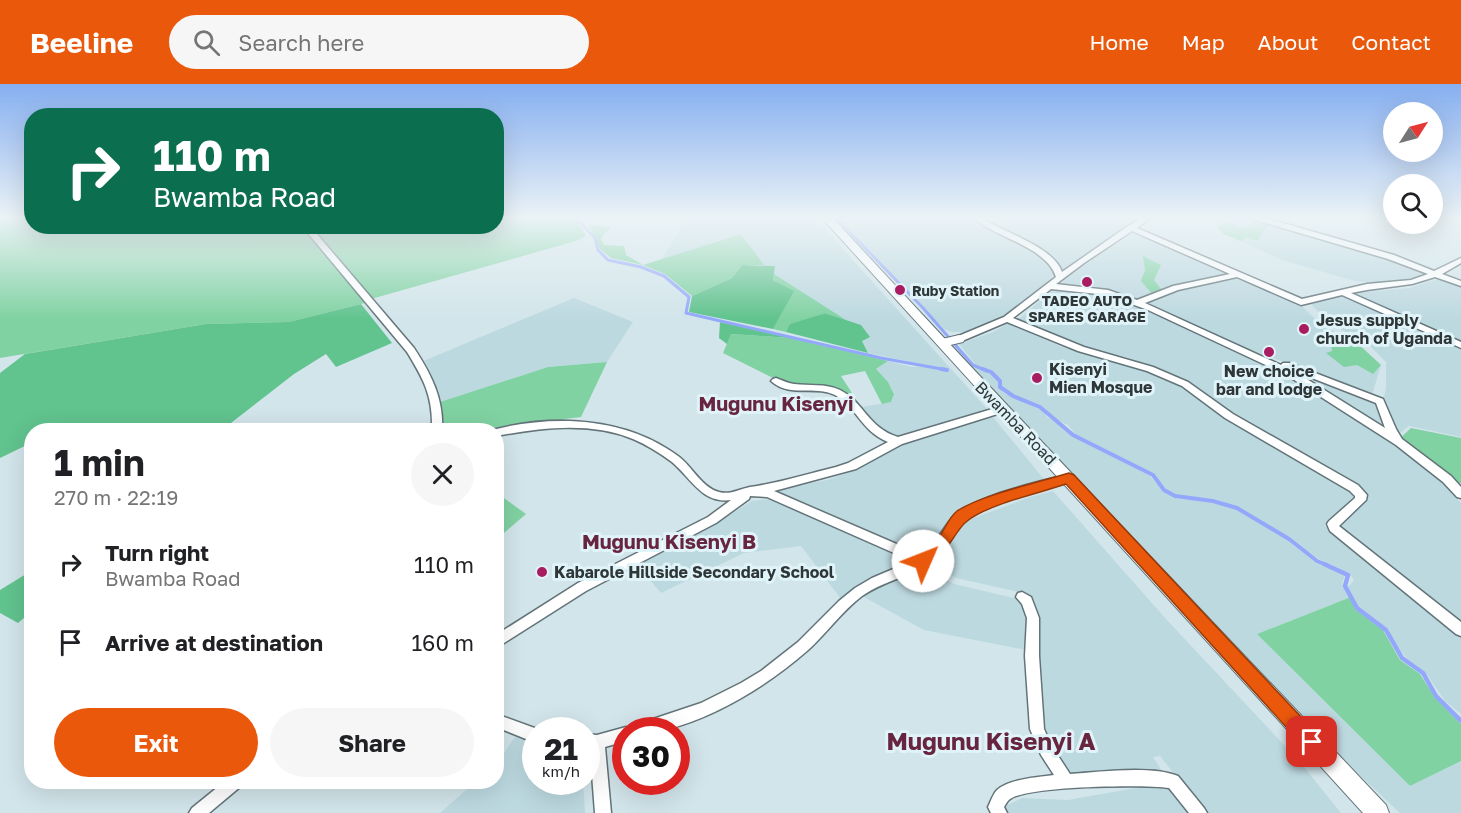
<!DOCTYPE html>
<meta charset="utf-8">
<style>
body{margin:0;font-family:"Golos Text",sans-serif;background:#f6f6f6;color:#202124;height:100vh;display:flex;flex-direction:column;font-size:22px;white-space:nowrap}
*{box-sizing:border-box;margin:0}
p{font-size:20px;color:#757577}
.icon{flex:none;width:33px;height:33px;fill:none;stroke:currentColor;stroke-width:2;stroke-linecap:round;stroke-linejoin:round}
.map{position:relative;flex:1;overflow:hidden}
.details{position:absolute;left:24px;top:339px;width:480px;height:366px;display:flex;flex-direction:column;background:#fff;border-radius:24px;box-shadow:0 6px 24px #0002}
.details>*{flex:none}
.hud{position:absolute;left:24px;top:24px;width:480px;height:126px;border-radius:24px;box-shadow:0 6px 24px #0002;background:#0b6e4f;color:#fff;overflow:hidden}
.needle{width:39px;rotate:54deg}
.tools{position:absolute;left:1383px;top:18px;display:grid;gap:12px}
.tools a{display:grid;place-items:center;width:60px;height:60px;border-radius:50%;background:#fff;box-shadow:0 6px 24px #0002;font-size:30px}
.speed{position:absolute;left:522px;top:633px;display:flex;gap:12px;font-size:30px;font-weight:700;text-align:center}
.speed>*{display:grid;place-content:center;width:78px;height:78px;border-radius:50%;background:#fff;box-shadow:0 6px 24px #0002;line-height:1}
.speed small{font-size:15px;font-weight:400}
.speed .limit{border:9px solid #d22;background:#fff;color:#111}
.pin{position:absolute;display:grid;place-items:center;width:51px;height:51px;color:#fff;margin:-26px;border-radius:12px;box-shadow:0 3px 9px #0006}
.me{position:absolute;width:66px;margin:-33px;rotate:46deg;stroke-linejoin:round;filter:drop-shadow(0 0 4px #0008)}
.turn{display:flex;align-items:center;gap:21px;height:126px;padding:0 30px;font-size:27px}
.turn .icon{width:78px;height:78px;stroke-width:2.5}
.turn b{display:block;font-size:42px;line-height:51px}
.round{display:grid;place-items:center;flex:none;width:63px;height:63px;border-radius:32px;background:#f6f6f6}
.head{display:flex;align-items:center;justify-content:space-between;height:102px;padding:0 30px}
h1{font-size:36px;font-weight:700;line-height:45px}
.primary-button{display:flex;gap:12px;margin-top:auto;padding:12px 30px}
.primary-button a{flex:1;height:69px;border-radius:36px;background:#ea580c;color:#fff;font-size:24px;font-weight:700;line-height:69px;text-align:center}
.primary-button a+a{background:#f6f6f6;color:#202124}
ul{padding:0;list-style:none}
li{display:flex;align-items:center;gap:18px;height:78px;padding:0 30px}
li div{flex:1}
li b{display:block;font-size:22px}
li em{font-style:normal}
header{display:flex;align-items:center;gap:36px;box-sizing:border-box;height:84px;padding:0 30px;background:#ea580c;color:#fff}
header strong{font-size:28px}
nav{display:flex;gap:33px;margin-inline-start:auto;font-size:21px}
.search{width:420px;height:54px;background:#f6f6f6;display:flex;align-items:center;gap:15px;box-sizing:border-box;padding:0 21px;border-radius:33px;color:#757577;font-size:22px}
.map>svg:first-child{display:block}
.built{fill:#bdd9e0}
.green{fill:#81d2a3}
.forest{fill:#61c38e}
.lines{fill:none;stroke-linecap:round;stroke-linejoin:round}
.stream-far2{stroke:#93a8fb;stroke-width:3}
.stream-far1{stroke:#93a8fb;stroke-width:4}
.stream{stroke:#93a8fb;stroke-width:4.5}
.street-casing{stroke:#637479;stroke-width:3}
.secondary-casing{stroke:#637479;stroke-width:2}
.primary-casing{stroke:#637479;stroke-width:2}
.street{fill:#fff;fill-rule:evenodd}
.secondary{fill:#fff;fill-rule:evenodd}
.primary{fill:#fff;fill-rule:evenodd}
.route{fill:#ea580c;stroke:#983908;stroke-width:1.5}
.poi-dot{fill:#a91d60;stroke:#dff3f8;stroke-width:2}
.labels{text-anchor:middle;dominant-baseline:central;stroke-width:6;stroke-linejoin:round;paint-order:stroke}
.far-poi-label{font-size:14px;font-weight:bold;fill:#2e3637;stroke:#dff3f8;text-anchor:start}
.poi-label{font-size:16px;font-weight:bold;fill:#2e3637;stroke:#dff3f8;text-anchor:start}
.street-label{font-size:16px;fill:#2e3637;stroke:#dff3f8}
.quarter-label{font-size:20px;font-weight:bold;fill:#682540;stroke:#dff3f8}
.near-quarter-label{font-size:24px;font-weight:bold;fill:#682540;stroke:#dff3f8}
</style>
<header>
<strong>Beeline</strong>
<div class="search"><svg class="icon" aria-label="search" viewBox="0 0 24 24"><circle cx="10" cy="10" r="6"/><path d="M15 15l6 6"/></svg>Search here</div>
<nav><a>Home</a><a>Map</a><a>About</a><a>Contact</a></nav>
</header>
<div class="map">
<svg width="1461" height="729" viewBox="0 0 1461 729">
<rect width="100%" height="100%" fill="#d2e5ea"/>
<!-- built -->
<g class="built">
<path d="M687 133H814L988 326 954 338 915 347 900 354 875 344 861 323 891 318 894 309 888 298 876 285 888 277 912 283 930 282 868 269 862 257 861 241 846 236 774 190 775 182 764 181 741 150 662 175Z"/>
<path d="M837 133H971L1000 153 973 133H1145L1072 179 1060 189 1045 175 1002 153 1040 173 1053 189 1052 193 1011 230 985 244 967 248H951L944 245Z"/>
<path d="M1218 133H1245L1368 168 1429 191 1412 197 1384 199 1355 197 1282 176 1222 149 1216 142 1222 137Z"/>
<path d="M1134 150 1297 217 1321 241 1356 258 1381 281 1372 311 1251 266 1174 231 1114 208 1095 202 1062 200 1063 196 1094 173Z"/>
<path d="M1441 194 1461 203V259L1358 213 1357 209 1409 204Z"/>
<path d="M1051 207H1087L1111 212 1146 225 1263 279 1383 352 1434 390 1461 419V630L1445 617 1428 592 1407 575 1392 555 1389 546 1359 523 1348 503 1354 496 1349 489 1319 475 1236 422 1215 415 1176 411 1166 405 1154 390 1076 351 1068 341 1052 334 1045 324 1036 319 1009 310 1002 304 1000 295 991 286 976 281 959 260 993 248 1009 239 1060 262 1153 289 1174 299 1220 330 1358 412 1324 441 1335 449 1368 411 1226 327 1183 294 1126 273 1093 266 1018 236Z"/>
<path d="M1348 211 1461 266V353L1409 342 1396 352 1382 322 1386 304V278L1370 262 1327 237 1311 220Z"/>
<path d="M574 214 633 238 607 278 548 283 440 318 431 290 421 278Z"/>
<path d="M951 261H955L972 281 990 288 998 296V303L1004 309 1044 327 1047 333 1068 344 1071 350 1150 392 1163 407 1178 415 1212 417 1238 426 1287 456 1315 478 1345 491 1342 500 1351 513 1257 550 1410 702 1461 677V729H1400L1337 670Z"/>
<path d="M1281 281 1376 319 1386 344 1382 343Z"/>
<path d="M993 333 1047 399 975 421 929 468 919 471 774 408 777 405 827 396 859 385 904 358 933 348Z"/>
<path d="M1053 407 1166 535 1300 678 1341 729H1205L1160 672 1153 673 1162 687 1139 694 1073 697 1042 654 1031 567 924 546 862 512 908 489 928 487 954 500 1026 517 1024 509 956 494 934 480 949 461 958 445 966 437 1027 414Z"/>
<path d="M769 415 842 442 881 462 896 474 899 480 852 504 841 515 801 462 744 469 661 509 636 480 728 432 752 417Z"/>
<path d="M515 653 535 658 536 698H583L585 729H440L475 698H496L497 679Z"/>
<path d="M1169 698 1190 729H991L1022 714 1068 716Z"/>
</g>
<!-- green -->
<g class="green">
<path d="M0 133H31L32 142 301 143 323 164 365 219 289 238 206 240 0 274Z"/>
<path d="M497 133H575L586 152 576 157 371 215C349 191 332 165 308 143L496 142Z"/>
<path d="M1254 137 1268 142 1259 154 1260 157 1245 153 1241 157 1223 150 1216 142 1229 138 1243 145 1254 140Z"/>
<path d="M588 140 611 143 601 154 604 161 624 162 626 171 643 181 741 150 764 181H742L732 194 692 212 665 190 643 181 611 174 600 165Z"/>
<path d="M1143 172 1161 181 1154 196 1165 210H1152L1141 197 1145 186Z"/>
<path d="M774 190 846 236 825 229 791 240 786 248 773 245 793 207 773 196Z"/>
<path d="M731 250 791 254 888 277 876 285 888 298 894 310 891 318 882 320 865 287 841 292 861 323C848 317 836 308 821 306 801 301 792 309 770 297L773 294 723 269Z"/>
<path d="M1356 258 1381 281 1373 290 1357 281 1344 283 1326 269 1332 267 1331 259Z"/>
<path d="M607 278 581 333 500 343 486 346H444L440 318 548 283Z"/>
<path d="M1411 344 1461 354V399H1453L1397 357Z"/>
<path d="M497 409 526 430 497 455Z"/>
<path d="M1351 513 1355 525 1383 546 1400 576 1420 590 1434 612 1461 640V677L1410 702 1257 550Z"/>
</g>
<!-- forest -->
<g class="forest">
<path d="M742 181 775 182 773 196 794 207 773 245 689 228 692 212 732 194Z"/>
<path d="M361 220 392 259 336 283 326 270 294 290 222 346H77L71 341 59 346H32L31 359 0 374V289L25 270 206 240 289 238Z"/>
<path d="M825 229 861 241 870 253 862 257 868 269 786 248 790 240Z"/>
<path d="M720 238 725 239 791 254 731 250 727 260 719 254Z"/>
<path d="M31 487V528L18 539 0 529V506Z"/>
</g>
<g class="lines">
<!-- stream-far2 -->
<g class="stream-far2">
<path d="M575 133 595 154 598 166 608 176 641 183 664 192 689 213 686 229 881 274 947 286"/>
<path d="M835 133 923 224 973 281 987 287"/>
</g>
<!-- stream-far1 -->
<g class="stream-far1">
<path d="M941 285 947 286"/>
<path d="M983 285 991 288 1000 297V303L1013 312 1040 323 1073 351 1153 391 1164 406 1175 412 1213 417 1237 424 1289 455 1317 477 1327 481"/>
</g>
<!-- stream -->
<path class="stream" d="M1324 480 1348 491 1345 502 1357 524 1386 546 1402 574 1423 589 1436 612 1461 637"/>
<!-- street casing -->
<g class="street-casing">
<g id="street">
<path d="M972 133H980C1002 148 1053 162 1062 188L1128 142 1144 133H1152L1137 144 1302 215 1367 200 1411 196 1428 190 1388 175 1252 135V133H1262L1394 171 1434 187 1461 174V179L1442 190 1461 197V202L1435 193 1412 200 1367 206 1351 209 1461 258V264L1342 211 1301 221 1237 193 1178 206 1145 219 1281 281 1283 279H1289L1383 315 1396 345 1402 355 1451 392 1461 403V414L1457 413 1443 398 1396 361 1285 290 1148 226 1107 211 1051 205 1013 234 1084 263 1153 283 1188 298 1233 330 1358 401 1367 411 1366 416 1339 442 1461 538V552L1456 550 1330 447 1327 440 1329 437 1355 414V412L1350 407 1225 334 1182 302 1147 287 1078 267 1007 238 962 257H956L954 255 956 253 1004 233 1056 193C1046 162 995 154 972 133ZM1132 147 1230 190 1173 202 1137 216 1108 206 1056 200 1084 179ZM1294 287 1376 319 1385 344Z"/>
<path d="M302 142H310L414 264C431 290 444 315 442 346H432C433 312 424 296 407 268Z"/>
<path d="M776 294C782 296 787 299 794 300 810 302 825 299 840 306 864 318 868 344 898 353L999 323H1007L1008 325 1007 327 902 360 856 385 774 407 922 471C938 460 943 440 958 429 985 409 1036 399 1069 390L1073 391 1074 394 1073 397C1040 407 1003 413 974 430 955 441 951 462 935 475 914 492 885 496 862 512 841 528 827 549 807 567 768 601 715 634 664 646 655 648 642 647 633 646L635 641 701 619 741 599 761 587 798 558 839 517 855 504 872 494 912 477 767 413 750 412 749 415 716 439 586 507 496 564V551L578 499 708 433 731 416C702 420 691 394 672 378 660 369 647 361 633 355 590 337 540 344 496 352V346H492C554 330 626 333 678 372 692 382 701 403 719 408 730 411 740 405 750 403 779 399 807 390 836 383L848 379 888 358C861 347 857 323 835 311 815 301 789 314 771 297L773 295Z"/>
<path d="M1022 508 1031 513 1039 534V572L1044 645 1051 661 1070 690C1098 688 1152 681 1178 692L1204 724 1207 729H1189L1169 704C1145 700 1027 702 1010 715 1007 717 1006 720 1004 723L1007 729H991L988 723C991 717 993 710 997 706 1008 695 1039 693 1054 691L1041 671 1030 645 1025 572 1027 534 1022 520 1016 513 1018 509Z"/>
<path d="M496 630 540 646H536V659L496 643Z"/>
<path d="M626 643 632 646H626V657L605 663 611 729H595L590 664H586V650L597 651Z"/>
<path d="M224 698H242L240 703 209 729H189L192 724Z"/>
</g>
</g>
<!-- secondary casing -->
<g class="secondary-casing">
<path id="secondary" d="M959 251 963 252 965 255 963 258 942 263 936 259 938 256Z"/>
</g>
<!-- primary casing -->
<g class="primary-casing">
<path id="primary" d="M821 133H832C1014 331 1201 525 1386 721L1389 729H1363Z"/>
</g>
<!-- street -->
<use href="#street" class="street"/>
<!-- secondary -->
<use href="#secondary" class="secondary"/>
<!-- primary -->
<use href="#primary" class="primary"/>
</g>
<!-- sky -->
<linearGradient id="sky" x2="0" y2="1"><stop stop-color="#86aff0"/><stop offset="0.57" stop-color="#ebf3f6"/><stop offset="1" stop-color="#ebf3f6" stop-opacity="0"/></linearGradient>
<rect width="1461" height="235" fill="url(#sky)"/>
<!-- route -->
<path class="route" d="M1069 389 1074 391 1319 652 1322 658 1319 665 1312 668 1306 665 1066 400C1040 409 985 421 966 438 953 448 939 489 917 482L915 477C919 469 928 464 935 458 944 449 947 435 957 427 981 411 1040 398 1069 389Z"/>
<!-- markers -->
<g class="poi-dot">
<circle cx="1087" cy="198" r="6"/>
<circle cx="900" cy="206" r="6"/>
<circle cx="1304" cy="245" r="6"/>
<circle cx="1269" cy="268" r="6"/>
<circle cx="1037" cy="294" r="6"/>
<circle cx="542" cy="488" r="6"/>
</g>
<g class="labels">
<!-- far-poi labels -->
<g class="far-poi-label">
<text x="912" y="206">Ruby Station</text>
<text x="1087" y="216" text-anchor="middle">TADEO AUTO<tspan x="1087" dy="16">SPARES GARAGE</tspan></text>
</g>
<!-- poi labels -->
<g class="poi-label">
<text x="1316" y="236">Jesus supply<tspan x="1316" dy="18">church of Uganda</tspan></text>
<text x="1049" y="285">Kisenyi<tspan x="1049" dy="18">Mien Mosque</tspan></text>
<text x="1269" y="287" text-anchor="middle">New choice<tspan x="1269" dy="18">bar and lodge</tspan></text>
<text x="554" y="488">Kabarole Hillside Secondary School</text>
</g>
<!-- street labels -->
<g class="street-label">
<text transform="translate(1016 339) rotate(46)">Bwamba Road</text>
</g>
<!-- quarter labels -->
<g class="quarter-label">
<text x="776" y="319">Mugunu Kisenyi</text>
<text x="669" y="457">Mugunu Kisenyi B</text>
</g>
<!-- near-quarter labels -->
<g class="near-quarter-label">
<text x="991" y="656">Mugunu Kisenyi A</text>
</g>
</g>
</svg>
<div class="tools">
<a><svg class="needle" viewBox="-14 -14 28 28"><path d="M0-13l5 13h-10z" fill="#e53935"/><path d="M0 13l5-13h-10z" fill="#757577"/></svg></a>
<a><svg class="icon" aria-label="search" viewBox="0 0 24 24"><circle cx="10" cy="10" r="6"/><path d="M15 15l6 6"/></svg></a>
</div>
<div class="speed"><div>21<small>km/h</small></div><div class="limit">30</div></div>
<div class="pin" style="left:1312px;top:658px;background:#d93025"><svg class="icon" aria-label="arrive" viewBox="0 0 24 24"><path d="M6 21V4h12l-3 4 3 4H6"/></svg></div>
<svg class="me" style="left:923px;top:477px" viewBox="-20 -20 40 40"><circle r="19" fill="#fff"/><path d="M0-13L10 11 0 6-10 11z" fill="#ea580c"/></svg>
<div class="hud">
<div class="turn"><svg class="icon" aria-label="right" viewBox="0 0 24 24"><path d="M7 20v-9h11M14 6l5 5-5 5"/></svg><div><b>110 m</b>Bwamba Road</div></div>
</div>
<section class="details">
<div class="head"><div><h1>1 min</h1><p>270 m · 22:19</p></div><a class="round"><svg class="icon" aria-label="close" viewBox="0 0 24 24"><path d="M6 6l12 12M18 6L6 18"/></svg></a></div>
<ul>
<li><svg class="icon" aria-label="right" viewBox="0 0 24 24"><path d="M7 20v-9h11M14 6l5 5-5 5"/></svg><div><b>Turn right</b><p>Bwamba Road</p></div><em>110 m</em></li>
<li><svg class="icon" aria-label="arrive" viewBox="0 0 24 24"><path d="M6 21V4h12l-3 4 3 4H6"/></svg><div><b>Arrive at destination</b></div><em>160 m</em></li>
</ul>
<div class="primary-button"><a>Exit</a><a>Share</a></div>
</section>
</div>
